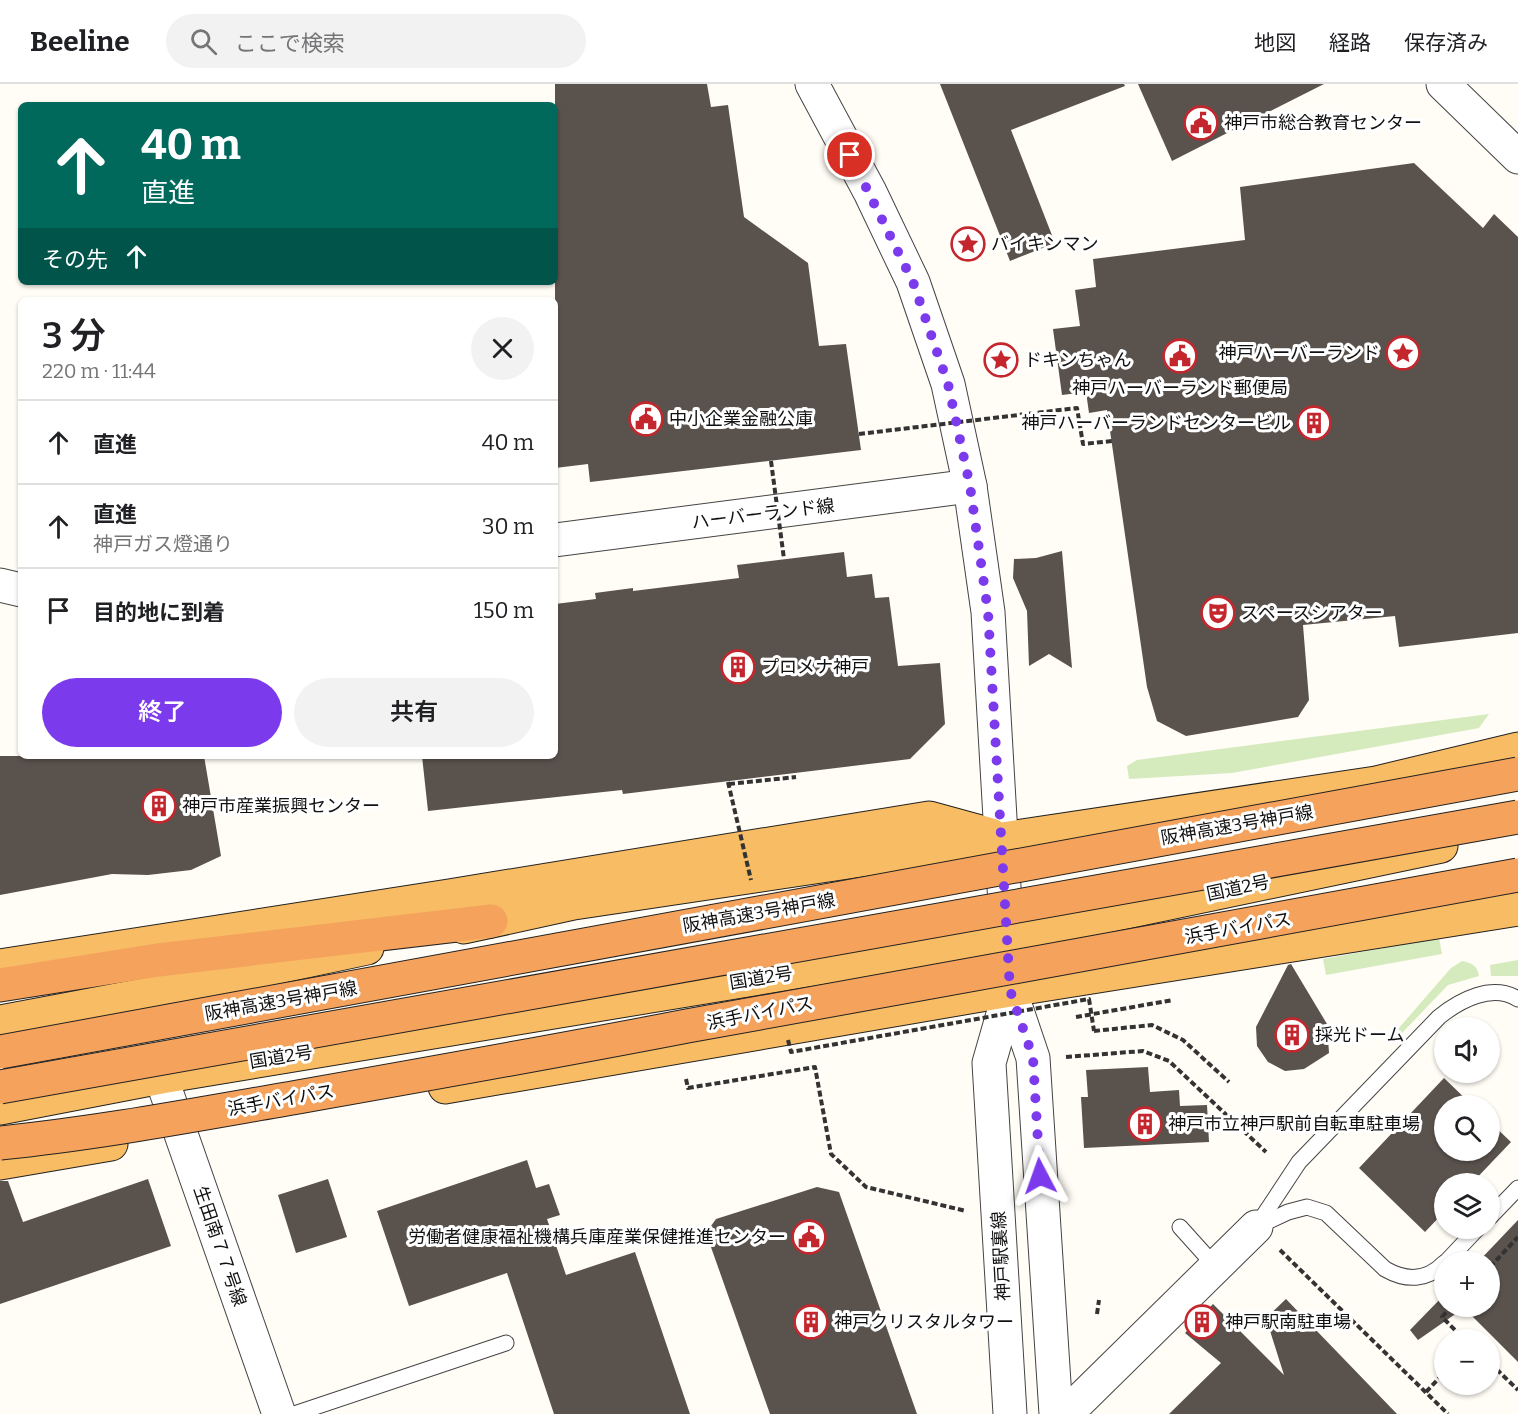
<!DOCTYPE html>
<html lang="ja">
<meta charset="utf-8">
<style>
body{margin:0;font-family:Bitter,"Noto Sans JP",serif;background:#f2f2f2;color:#202124;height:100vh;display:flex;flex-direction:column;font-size:22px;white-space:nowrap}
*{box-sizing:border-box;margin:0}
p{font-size:20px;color:#757577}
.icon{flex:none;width:33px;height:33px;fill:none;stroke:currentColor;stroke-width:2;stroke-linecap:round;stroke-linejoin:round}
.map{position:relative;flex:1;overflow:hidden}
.sheet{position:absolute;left:18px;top:213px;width:540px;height:462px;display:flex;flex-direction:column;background:#fff;border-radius:9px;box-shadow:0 2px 4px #0004}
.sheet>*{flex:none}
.guide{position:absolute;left:18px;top:18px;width:540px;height:183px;border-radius:9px;box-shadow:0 2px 4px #0004;background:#00695c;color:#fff;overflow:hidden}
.buttons{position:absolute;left:1434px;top:933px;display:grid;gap:12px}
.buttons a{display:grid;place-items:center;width:66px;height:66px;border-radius:50%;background:#fff;box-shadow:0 2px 4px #0004;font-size:30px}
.pin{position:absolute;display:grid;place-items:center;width:51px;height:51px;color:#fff;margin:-26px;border:3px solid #fff;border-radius:50%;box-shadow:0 2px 6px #0007}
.me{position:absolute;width:66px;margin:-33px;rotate:356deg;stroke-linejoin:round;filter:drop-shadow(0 0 4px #0008)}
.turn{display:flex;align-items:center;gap:21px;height:126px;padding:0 24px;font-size:27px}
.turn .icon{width:78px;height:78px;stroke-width:2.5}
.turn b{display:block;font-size:42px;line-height:51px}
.then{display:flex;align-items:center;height:57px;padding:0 24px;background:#0003;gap:12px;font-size:22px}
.round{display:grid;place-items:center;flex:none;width:63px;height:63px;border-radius:32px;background:#f2f2f2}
.head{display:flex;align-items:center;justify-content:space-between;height:102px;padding:0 24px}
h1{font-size:36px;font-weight:600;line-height:45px}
.button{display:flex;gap:12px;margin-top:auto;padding:12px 24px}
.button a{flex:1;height:69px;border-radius:36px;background:#7c3aed;color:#fff;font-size:24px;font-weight:600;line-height:69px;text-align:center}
.button a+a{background:#f2f2f2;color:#202124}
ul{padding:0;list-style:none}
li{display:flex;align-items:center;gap:18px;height:84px;padding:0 24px;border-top:2px solid #e0e0e0}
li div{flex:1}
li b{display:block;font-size:22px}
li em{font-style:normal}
header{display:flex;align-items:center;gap:36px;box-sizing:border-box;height:84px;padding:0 30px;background:#fff;border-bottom:2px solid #e0e0e0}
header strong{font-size:28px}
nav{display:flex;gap:33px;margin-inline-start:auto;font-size:21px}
.search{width:420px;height:54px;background:#f2f2f2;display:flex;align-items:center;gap:15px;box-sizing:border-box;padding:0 21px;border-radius:33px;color:#757577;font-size:22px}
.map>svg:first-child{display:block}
.green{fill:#d5ebbd}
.building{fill:#5a524d}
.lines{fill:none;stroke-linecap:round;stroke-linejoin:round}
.service-casing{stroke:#444;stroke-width:17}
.tertiary-casing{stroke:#444;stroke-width:35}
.trunk-casing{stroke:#222;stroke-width:35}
.motorway-casing{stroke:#222;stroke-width:35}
.path{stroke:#333;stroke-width:4;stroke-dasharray:6 3;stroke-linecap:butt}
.service{stroke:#fff;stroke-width:15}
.tertiary{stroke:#fff;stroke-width:33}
.trunk{stroke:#f7bc64;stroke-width:33}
.motorway{stroke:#f5a25d;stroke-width:33}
.motorway-bridge-casing{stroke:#222;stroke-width:35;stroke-linecap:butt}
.path-bridge{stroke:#333;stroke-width:4;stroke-dasharray:6 3;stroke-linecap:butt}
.motorway-bridge{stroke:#f5a25d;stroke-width:33}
.route{stroke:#7c3aed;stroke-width:10;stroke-dasharray:0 18}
.labels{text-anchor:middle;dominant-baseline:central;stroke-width:6;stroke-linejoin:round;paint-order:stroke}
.poi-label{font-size:18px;fill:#111;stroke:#fff;text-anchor:start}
.street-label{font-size:18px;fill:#111;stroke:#fff}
</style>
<header>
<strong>Beeline</strong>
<div class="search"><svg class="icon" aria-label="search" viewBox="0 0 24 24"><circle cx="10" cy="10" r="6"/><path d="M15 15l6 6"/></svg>ここで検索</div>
<nav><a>地図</a><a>経路</a><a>保存済み</a></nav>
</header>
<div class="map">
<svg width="1518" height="1330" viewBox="0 0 1518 1330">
<rect width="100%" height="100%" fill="#fffdf5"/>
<!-- green -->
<g class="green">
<path d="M1489 630 1479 644 1232 689 1129 695 1127 682 1137 676Z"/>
<path d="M1439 854 1442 870 1326 891 1323 875Z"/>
<path d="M1518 876V892H1491L1490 881Z"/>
<path d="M1462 877C1472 879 1477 881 1479 892L1448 901 1402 949 1398 945 1451 884Z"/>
</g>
<!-- building -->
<g class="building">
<path d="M555 0H707L711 23 728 21 744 133 808 179 819 262 846 260 861 366 590 398 588 380 555 384Z"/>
<path d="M940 0H1124L1125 2 1011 46 1055 159 1010 177Z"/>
<path d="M1138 0H1324L1172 77Z"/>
<path d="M1414 79 1483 144 1494 130 1518 153V549L1399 563 1395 532 1303 541 1309 616 1298 633 1186 652 1157 637 1147 603 1107 326 1089 329 1086 308 1062 311 1053 245 1080 242 1075 206 1096 203 1093 175 1245 156 1240 103Z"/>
<path d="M1062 467 1072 584 1049 570 1029 582 1027 527 1013 494 1014 475 1036 474Z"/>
<path d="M844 468 847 493 872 490 875 514 889 513 898 582 940 579 945 640 910 675 623 710 622 706 428 727 422 672H555V520L596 515 595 509 633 504V507L739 494 737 481Z"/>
<path d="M0 672H204L221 772 191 786 148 791 112 790 0 811Z"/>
<path d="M1291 880 1327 940 1329 969 1304 985 1285 987 1268 978 1257 962 1256 943 1288 881Z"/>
<path d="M1148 983 1150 1008 1179 1006 1180 1022 1207 1021 1209 1058 1084 1064 1081 1013H1088L1086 986Z"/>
<path d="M1444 994 1473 1022H1444V1066H1490V1038L1511 1058 1471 1100H1444V1128L1425 1148 1359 1084Z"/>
<path d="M527 1076 536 1104 549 1100 560 1131 547 1135 566 1191 635 1168 690 1330H554L507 1189 409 1222 377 1127Z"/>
<path d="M148 1095 171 1162 0 1220V1097H8L23 1138Z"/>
<path d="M328 1095 347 1153 296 1169 278 1111Z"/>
<path d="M817 1103 839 1108 917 1330H770L706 1149 716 1135Z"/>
<path d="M1518 1136V1278L1464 1224 1418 1256 1410 1246 1444 1211V1222H1490V1178H1478Z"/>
<path d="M1286 1215 1397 1330H1169L1221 1279 1185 1249 1213 1220 1284 1291 1266 1234Z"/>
</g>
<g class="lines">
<!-- service casing -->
<g class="service-casing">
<g id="service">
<path d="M1490 1133 1518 1104"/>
<path d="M1180 1143 1216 1183"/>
<path d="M1256 1143 1299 1078 1439 933C1460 916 1492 899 1518 915"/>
<path d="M1256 1143 1288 1128 1307 1123 1326 1129 1385 1185C1406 1197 1427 1197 1444 1179"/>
<path d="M1446 1178 1478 1144"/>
<path d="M294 1330 506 1259"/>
</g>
</g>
<!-- tertiary casing -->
<g class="tertiary-casing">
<g id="tertiary">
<path d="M812 0 870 108 913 198 948 300 970 402 988 528 1010 906 1033 974 1056 1330"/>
<path d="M1443 0 1518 73"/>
<path d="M555 456 970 402"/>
<path d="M0 501 21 506"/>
<path d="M1010 906 989 979 1010 1330"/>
<path d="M161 993 279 1330"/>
<path d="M1066 1330 1256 1143"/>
</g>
</g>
<!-- trunk casing -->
<g class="trunk-casing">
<g id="trunk">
<path d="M464 843 574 819 1376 699 1518 665"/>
<path d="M0 882 449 812 929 734 991 751"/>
<path d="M0 938 165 907 367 864"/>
<path d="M445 1003 1010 906 1518 825"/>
<path d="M0 1024 161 993 1007 853 1441 762"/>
<path d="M0 1079 111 1060"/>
</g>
</g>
<!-- motorway casing -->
<g class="motorway-casing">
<path id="motorway" d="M0 901 158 876 491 837"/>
</g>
<!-- path -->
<g class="path">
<path d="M729 700 796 693"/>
<path d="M1076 933 1173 916"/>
<path d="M1094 947 1152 941 1183 956 1229 998"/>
<path d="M1066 973 1143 967 1169 977 1266 1068"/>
<path d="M686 995 688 1004 815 983 831 1070 866 1103 966 1127"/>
<path d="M1280 1166 1448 1330"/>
<path d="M1490 1183 1518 1153"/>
<path d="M1452 1222 1442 1233 1465 1256"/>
<path d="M1097 1230 1099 1216"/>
<path d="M1490 1279 1518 1306"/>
<path d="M1426 1308 1444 1289"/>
</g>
<!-- service -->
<use href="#service" class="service"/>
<!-- tertiary -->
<use href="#tertiary" class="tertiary"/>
<!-- trunk -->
<use href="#trunk" class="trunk"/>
<!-- motorway -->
<use href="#motorway" class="motorway"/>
<!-- motorway-bridge casing -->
<g class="motorway-bridge-casing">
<g id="motorway-bridge">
<path d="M0 968 1518 690"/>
<path d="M0 1003 1518 733"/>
<path d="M0 1059C100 1049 199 1030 298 1013 428 990 558 967 687 942 964 891 1241 844 1518 791"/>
</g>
</g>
<!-- path-bridge -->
<g class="path-bridge">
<path d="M859 350 1077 324 1083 360 1112 357"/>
<path d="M771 377 784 475"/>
<path d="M728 698 751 796"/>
<path d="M788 956 791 968 1089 915 1094 947"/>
</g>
<!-- motorway-bridge -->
<use href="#motorway-bridge" class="motorway-bridge"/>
</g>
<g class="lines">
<!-- route -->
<path class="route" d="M850 71 913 198 948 300 970 402 988 528 1010 906 1033 974 1040 1092"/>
</g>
<!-- icons -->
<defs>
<g id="civic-ring" transform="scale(1.725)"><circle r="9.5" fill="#fff" stroke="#c4262e" stroke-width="1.5"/><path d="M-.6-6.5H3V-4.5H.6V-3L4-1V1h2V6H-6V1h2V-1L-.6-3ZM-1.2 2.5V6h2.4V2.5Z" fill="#c4262e"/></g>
<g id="sight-ring" transform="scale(1.725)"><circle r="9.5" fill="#fff" stroke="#c4262e" stroke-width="1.5"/><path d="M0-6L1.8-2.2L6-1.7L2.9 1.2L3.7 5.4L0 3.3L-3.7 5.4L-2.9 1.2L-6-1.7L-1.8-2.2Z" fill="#c4262e"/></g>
<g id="building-ring" transform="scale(1.725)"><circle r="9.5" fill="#fff" stroke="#c4262e" stroke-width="1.5"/><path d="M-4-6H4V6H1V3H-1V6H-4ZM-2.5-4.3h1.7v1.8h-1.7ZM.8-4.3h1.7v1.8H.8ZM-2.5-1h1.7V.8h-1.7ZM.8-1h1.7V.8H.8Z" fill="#c4262e"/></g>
<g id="theatre-ring" transform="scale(1.725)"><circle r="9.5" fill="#fff" stroke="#c4262e" stroke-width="1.5"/><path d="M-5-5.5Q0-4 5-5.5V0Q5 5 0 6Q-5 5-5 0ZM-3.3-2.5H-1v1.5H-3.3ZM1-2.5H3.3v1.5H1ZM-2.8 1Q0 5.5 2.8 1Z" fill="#c4262e"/></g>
</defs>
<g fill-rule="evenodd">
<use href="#civic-ring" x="1201" y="39"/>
<use href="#sight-ring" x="968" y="160"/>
<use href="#sight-ring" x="1403" y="269"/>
<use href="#civic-ring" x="1180" y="272"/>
<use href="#sight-ring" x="1001" y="276"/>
<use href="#civic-ring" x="646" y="335"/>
<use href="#building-ring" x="1314" y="339"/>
<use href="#theatre-ring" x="1218" y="529"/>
<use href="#building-ring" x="738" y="583"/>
<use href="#building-ring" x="159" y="722"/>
<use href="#building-ring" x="1292" y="951"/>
<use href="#building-ring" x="1145" y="1040"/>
<use href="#civic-ring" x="809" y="1153"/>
<use href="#building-ring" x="811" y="1238"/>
<use href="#building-ring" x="1202" y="1238"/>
</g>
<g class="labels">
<!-- poi labels -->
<g class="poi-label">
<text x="1224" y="39">神戸市総合教育センター</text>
<text x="991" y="160">バイキンマン</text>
<text x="1380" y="269" text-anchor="end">神戸ハーバーランド</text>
<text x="1024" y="276">ドキンちゃん</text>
<text x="1180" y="304" text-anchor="middle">神戸ハーバーランド郵便局</text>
<text x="669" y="335">中小企業金融公庫</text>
<text x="1291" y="339" text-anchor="end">神戸ハーバーランドセンタービル</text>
<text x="1241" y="529">スペースシアター</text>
<text x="761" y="583">プロメナ神戸</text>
<text x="182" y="722">神戸市産業振興センター</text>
<text x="1315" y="951">採光ドーム</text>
<text x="1168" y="1040">神戸市立神戸駅前自転車駐車場</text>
<text x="786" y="1153" text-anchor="end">労働者健康福祉機構兵庫産業保健推進センター</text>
<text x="834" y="1238">神戸クリスタルタワー</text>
<text x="1225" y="1238">神戸駅南駐車場</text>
</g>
<!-- street labels -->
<g class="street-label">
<text transform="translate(763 430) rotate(-7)">ハーバーランド線</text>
<text transform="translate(1237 741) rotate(-10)">阪神高速3号神戸線</text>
<text transform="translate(1238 804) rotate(-12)">国道2号</text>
<text transform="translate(759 829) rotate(-10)">阪神高速3号神戸線</text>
<text transform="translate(1238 844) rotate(-10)">浜手バイパス</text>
<text transform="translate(761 894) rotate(-9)">国道2号</text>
<text transform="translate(281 917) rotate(-10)">阪神高速3号神戸線</text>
<text transform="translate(760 929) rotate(-11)">浜手バイパス</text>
<text transform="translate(281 973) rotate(-9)">国道2号</text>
<text transform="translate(281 1016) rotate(-10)">浜手バイパス</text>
<text transform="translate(220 1162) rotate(71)">生田南７７号線</text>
<text transform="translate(1001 1172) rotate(-93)">神戸駅裏線</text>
</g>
</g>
</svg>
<div class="buttons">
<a><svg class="icon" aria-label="sound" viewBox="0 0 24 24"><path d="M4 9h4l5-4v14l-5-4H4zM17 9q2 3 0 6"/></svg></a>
<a><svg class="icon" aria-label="search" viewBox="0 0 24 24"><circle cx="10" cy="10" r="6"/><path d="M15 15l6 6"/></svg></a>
<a><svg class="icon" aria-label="layers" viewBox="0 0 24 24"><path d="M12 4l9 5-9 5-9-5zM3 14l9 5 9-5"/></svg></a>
<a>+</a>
<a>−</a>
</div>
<div class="pin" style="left:850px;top:71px;background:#d93025"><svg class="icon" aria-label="arrive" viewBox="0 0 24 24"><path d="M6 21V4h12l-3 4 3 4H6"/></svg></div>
<svg class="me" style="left:1040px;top:1092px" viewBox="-20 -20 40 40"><path d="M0-17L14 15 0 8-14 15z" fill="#7c3aed" stroke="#fff" stroke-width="4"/></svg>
<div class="guide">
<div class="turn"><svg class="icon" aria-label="ahead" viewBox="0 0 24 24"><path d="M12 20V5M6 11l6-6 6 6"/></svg><div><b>40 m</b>直進</div></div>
<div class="then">その先<svg class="icon" aria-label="ahead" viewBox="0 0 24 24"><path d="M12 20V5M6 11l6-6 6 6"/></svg></div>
</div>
<section class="sheet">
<div class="head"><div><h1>3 分</h1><p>220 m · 11:44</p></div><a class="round"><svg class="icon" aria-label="close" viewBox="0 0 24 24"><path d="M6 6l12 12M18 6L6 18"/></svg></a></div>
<ul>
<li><svg class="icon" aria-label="ahead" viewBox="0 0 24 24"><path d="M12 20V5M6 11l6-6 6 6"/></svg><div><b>直進</b></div><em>40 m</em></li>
<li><svg class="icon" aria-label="ahead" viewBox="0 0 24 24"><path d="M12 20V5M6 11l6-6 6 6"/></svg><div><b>直進</b><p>神戸ガス燈通り</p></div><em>30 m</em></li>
<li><svg class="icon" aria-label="arrive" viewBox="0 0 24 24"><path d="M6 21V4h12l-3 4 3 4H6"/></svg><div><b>目的地に到着</b></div><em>150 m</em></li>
</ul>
<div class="button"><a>終了</a><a>共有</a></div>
</section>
</div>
